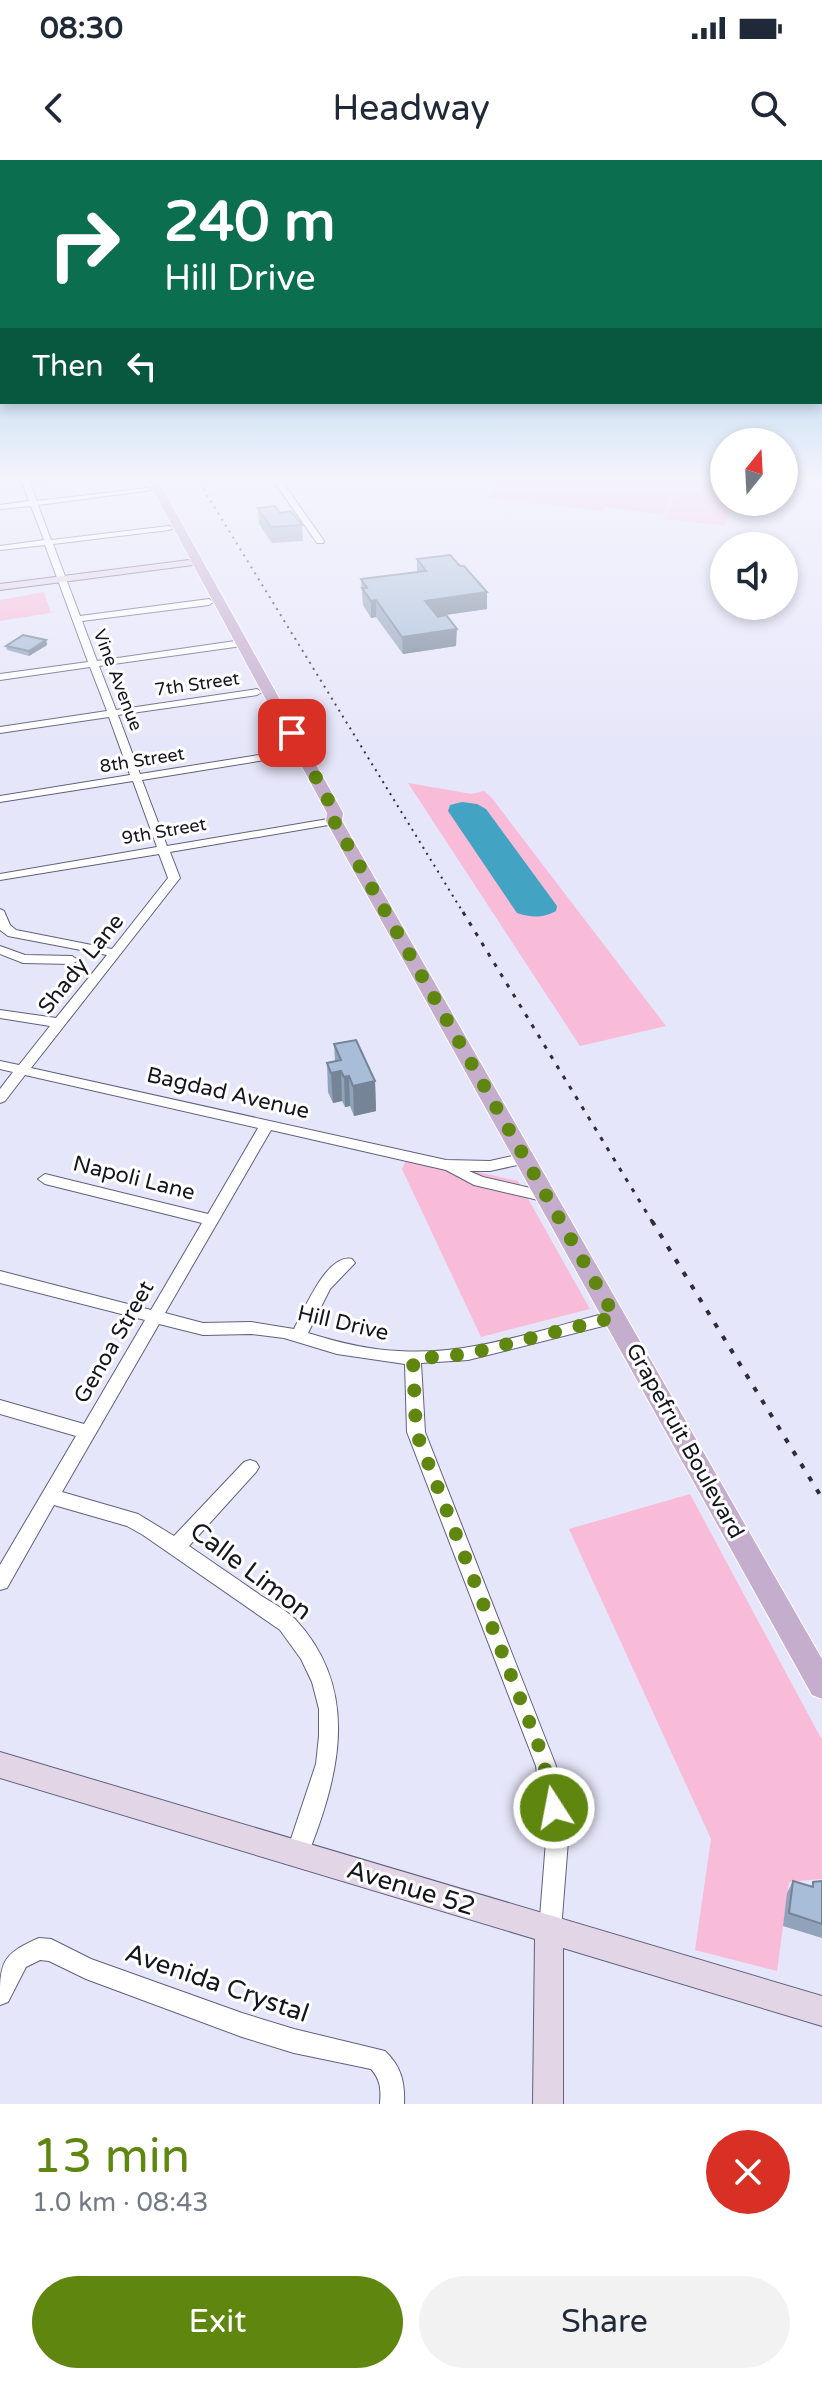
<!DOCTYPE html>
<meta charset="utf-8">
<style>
body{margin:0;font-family:"Varela Round",sans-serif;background:#f2f2f3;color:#1f2937;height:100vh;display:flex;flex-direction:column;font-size:30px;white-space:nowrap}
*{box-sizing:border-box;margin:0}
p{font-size:26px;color:#747a83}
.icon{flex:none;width:44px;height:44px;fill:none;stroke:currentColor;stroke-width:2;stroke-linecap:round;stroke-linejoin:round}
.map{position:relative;height:1944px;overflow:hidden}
.sheet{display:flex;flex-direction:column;background:#fff;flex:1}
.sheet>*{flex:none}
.hud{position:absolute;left:0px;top:0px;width:822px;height:244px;box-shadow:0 4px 12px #0003;background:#0b6e4f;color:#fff;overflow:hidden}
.needle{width:52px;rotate:18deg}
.buttons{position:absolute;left:710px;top:268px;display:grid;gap:16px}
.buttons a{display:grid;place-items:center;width:88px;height:88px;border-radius:50%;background:#fff;box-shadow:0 4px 12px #0003;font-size:40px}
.pin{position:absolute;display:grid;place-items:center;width:68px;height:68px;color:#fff;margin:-34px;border-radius:16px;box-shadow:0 4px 12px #0006}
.me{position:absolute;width:88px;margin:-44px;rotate:349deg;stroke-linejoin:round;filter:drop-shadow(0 0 6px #0008)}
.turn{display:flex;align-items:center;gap:28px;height:168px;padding:0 32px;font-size:36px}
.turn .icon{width:104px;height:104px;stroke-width:2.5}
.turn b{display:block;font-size:56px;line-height:68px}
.then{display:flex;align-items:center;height:76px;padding:0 32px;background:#0003;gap:16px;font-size:30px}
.round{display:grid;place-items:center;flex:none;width:84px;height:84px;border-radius:42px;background:#f2f2f3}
.overview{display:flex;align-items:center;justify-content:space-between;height:136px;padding:0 32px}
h1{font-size:48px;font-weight:600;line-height:60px;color:#5f860e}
.primary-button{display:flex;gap:16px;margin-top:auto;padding:16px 32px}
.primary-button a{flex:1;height:92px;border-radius:48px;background:#5f860e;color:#fff;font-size:32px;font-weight:600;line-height:92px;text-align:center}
.primary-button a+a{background:#f2f2f3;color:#1f2937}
.status{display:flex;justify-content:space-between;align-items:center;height:56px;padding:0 40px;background:#fff;direction:ltr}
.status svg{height:22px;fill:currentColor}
header{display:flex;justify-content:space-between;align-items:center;height:104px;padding:0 32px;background:#fff;font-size:36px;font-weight:600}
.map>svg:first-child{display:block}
.green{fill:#f8bcd8}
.water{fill:#42a3c2}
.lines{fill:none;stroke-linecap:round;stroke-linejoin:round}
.street-casing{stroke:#61607d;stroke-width:2}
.secondary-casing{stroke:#61607d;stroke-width:2}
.primary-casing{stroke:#fff;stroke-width:2}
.street{fill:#fff;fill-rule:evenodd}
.secondary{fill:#e2d6e6;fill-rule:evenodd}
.primary{fill:#c5adce;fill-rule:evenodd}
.rail-far2{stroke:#2e2e3a;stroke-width:2;stroke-dasharray:2 5;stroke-linecap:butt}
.rail-far1{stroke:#2e2e3a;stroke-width:3;stroke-dasharray:4 8;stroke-linecap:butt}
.rail{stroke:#2e2e3a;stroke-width:4;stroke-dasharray:5 10;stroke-linecap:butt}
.wall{fill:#90a3ba}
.shaded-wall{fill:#758497}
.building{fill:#a7bdd8;stroke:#758497;stroke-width:2}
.route{stroke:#5f860e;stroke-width:14;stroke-dasharray:0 25.2}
.labels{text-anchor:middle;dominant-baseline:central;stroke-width:6;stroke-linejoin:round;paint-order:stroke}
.far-street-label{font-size:18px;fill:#151520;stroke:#fff}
.street-label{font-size:22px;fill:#151520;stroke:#fff}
.near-street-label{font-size:26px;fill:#151520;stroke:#fff}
</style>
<div class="status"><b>08:30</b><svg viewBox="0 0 49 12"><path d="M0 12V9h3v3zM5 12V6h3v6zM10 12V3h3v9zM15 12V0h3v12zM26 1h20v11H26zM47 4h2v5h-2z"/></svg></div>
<header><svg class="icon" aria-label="back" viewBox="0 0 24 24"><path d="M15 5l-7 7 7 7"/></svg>Headway<svg class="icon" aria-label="search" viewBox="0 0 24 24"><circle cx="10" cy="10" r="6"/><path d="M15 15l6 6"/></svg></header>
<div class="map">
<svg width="822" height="1944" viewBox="0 0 822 1944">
<rect width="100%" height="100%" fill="#e6e6fa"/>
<!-- green -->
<g class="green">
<path d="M503 317H623L615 331 624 317H681L663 355 605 347 603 351 487 338Z"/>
<path d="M684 317H724V342H735L725 366 663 359Z"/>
<path d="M44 432 51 453 0 461V440Z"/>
<path d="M408 623 472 634 484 631 491 637 666 866 580 886Z"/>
<path d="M408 996 518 1021 590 1149 481 1177 402 1009Z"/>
<path d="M690 1334 822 1580V1719L789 1722 777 1811 695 1790 711 1679 569 1369Z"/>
</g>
<!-- water -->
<path class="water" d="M462 642 477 644 486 649 557 746 556 751C543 758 531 758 517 753L448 651 450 645Z"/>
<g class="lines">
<!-- street casing -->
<g class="street-casing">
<g id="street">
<path d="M20 317H28L37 341 148 328 152 330 38 345 51 380 169 366 173 368 169 370 53 384 80 456 209 439 213 442 209 445 82 461 97 501 242 480 247 483 242 486 99 506 116 550 257 529 262 532 257 535 118 555 140 614 290 590 295 593 290 596 142 620 167 686 334 658 339 661 334 664 170 692 180 718 31 908 446 1000 490 1001 526 993 531 994 533 998 531 1002 490 1011H469L483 1017 552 1033 554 1037 552 1041 547 1042 474 1025 446 1010 271 970 165 1153 203 1163 251 1162 294 1169C304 1150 327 1093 352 1099L355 1103 330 1129 308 1173C337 1182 368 1190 399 1191 471 1196 545 1168 615 1151L621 1153 623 1157 621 1161 615 1163 468 1200 421 1203 425 1272 556 1606 568 1681 561 1770 558 1778 550 1781 542 1778 539 1770 546 1681 536 1606 407 1272 405 1204 337 1194 284 1178 251 1174 203 1175 159 1164 62 1332 138 1354 174 1376 244 1302 250 1300 256 1302 259 1307 256 1312 189 1386C212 1402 236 1418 260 1435 271 1442 286 1450 295 1459 363 1532 338 1620 305 1702L297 1705 289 1702 286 1694 316 1604 319 1576V1549L312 1522 301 1499 280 1470 143 1375 127 1366 54 1345 7 1428 0 1430V1405L76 1276 0 1254V1240L84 1264 145 1160 0 1123V1111L151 1150 202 1063 45 1024 38 1019 45 1014 208 1054 258 968 25 915 5 941 0 943V929L13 912 0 909V901L19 905 50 866 0 858V850L56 858 107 795 8 776 0 770V749L4 751 10 765 16 770 112 789 168 718 159 694 0 720V714L157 687 133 621 0 642V636L130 615 109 557 0 573V567L107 551 90 507 0 520V514L88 502 45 385 0 390V386L44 380 31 346 0 349V345L29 341Z"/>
<path d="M271 317H279L324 381 323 383H317Z"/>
<path d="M0 786 25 795 72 796 78 800 72 804 23 803 0 794Z"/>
<path d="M39 1778 51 1779 91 1799 242 1853 294 1869 385 1891C401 1906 405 1922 404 1944H380C381 1930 381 1920 371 1909L294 1893 242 1877 86 1819 49 1801 40 1800 26 1807 8 1842 0 1845C0 1803 0 1795 39 1778Z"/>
</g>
</g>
<!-- secondary casing -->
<g class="secondary-casing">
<g id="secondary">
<path d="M197 399 202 402 201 404 0 430V424Z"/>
<path d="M0 1592 822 1836V1866L563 1788V1944H533L535 1779 0 1618Z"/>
</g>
</g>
<!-- primary casing -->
<g class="primary-casing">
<path id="primary" d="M146 317H156L343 653 342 661 822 1499V1539L812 1535 326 661 327 653Z"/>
</g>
<!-- street -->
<use href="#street" class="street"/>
<!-- secondary -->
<use href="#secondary" class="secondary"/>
<!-- primary -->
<use href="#primary" class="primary"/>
<!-- rail-far2 -->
<path class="rail-far2" d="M196 317 464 754"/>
<!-- rail-far1 -->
<path class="rail-far1" d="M463 752 653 1063"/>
<!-- rail -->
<path class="rail" d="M652 1061 822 1338"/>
</g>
<!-- wall -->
<g class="wall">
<path d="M258 348 280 353 302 365 303 381 272 383 259 364Z"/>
<path d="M417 399 460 406 487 432V449L437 456 456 486 403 494 376 457 371 458 363 445 361 419 417 412Z"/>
<path d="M46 480 47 485 29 496 7 490 6 486Z"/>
<path d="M334 884 375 921 376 951 354 956 350 946 345 947 342 941 333 943 328 932 327 903 335 901Z"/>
<path d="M793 1721 811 1727 813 1722 822 1721V1778L783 1766 787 1733Z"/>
</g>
<!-- shaded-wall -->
<g class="shaded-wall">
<path d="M40 317H63L64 320 40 322Z"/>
<path d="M487 432V449L425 458V441Z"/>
<path d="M376 440V457L371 458V441Z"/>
<path d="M457 469 456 486 403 494 402 477Z"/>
<path d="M46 480 47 485 29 496V491Z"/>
<path d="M341 911 342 941 333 943 331 913Z"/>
<path d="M349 916 350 946 345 947 344 917Z"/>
<path d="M375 921 376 951 354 956 353 926Z"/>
</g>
<!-- building -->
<g class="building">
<path d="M275 346 280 353 291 351 302 365 271 367 258 348Z"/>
<path d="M450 395 460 406H464L487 432 425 441 438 457 446 455 457 469 402 477 376 440 371 441 362 428H367L361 419 426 411 417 399Z"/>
<path d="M23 475 46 480 29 491 6 486Z"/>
<path d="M356 880 375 921 353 926 349 916 344 917 341 911 331 913 327 903 341 900 334 884Z"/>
<path d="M793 1721 813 1727V1722L822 1721V1764L789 1753Z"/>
</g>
<!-- sky -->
<linearGradient id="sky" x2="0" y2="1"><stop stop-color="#65add9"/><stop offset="0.54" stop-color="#f4f4fd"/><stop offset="1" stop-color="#f4f4fd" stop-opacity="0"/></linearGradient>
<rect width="822" height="589" fill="url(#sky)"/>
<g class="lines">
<!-- route -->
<path class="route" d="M292 573 335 653 334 661 615 1157 468 1194 413 1199 416 1272 541 1592 554 1648"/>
</g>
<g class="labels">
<!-- far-street labels -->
<g class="far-street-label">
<text transform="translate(118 520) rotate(69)">Vine Avenue</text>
<text transform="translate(197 524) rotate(-8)">7th Street</text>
<text transform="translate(142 600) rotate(-9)">8th Street</text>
<text transform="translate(164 671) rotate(-10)">9th Street</text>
</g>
<!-- street labels -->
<g class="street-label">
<text transform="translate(81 804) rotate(-51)">Shady Lane</text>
<text transform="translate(228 933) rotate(13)">Bagdad Avenue</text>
<text transform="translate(134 1018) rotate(14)">Napoli Lane</text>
<text transform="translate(343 1163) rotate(13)">Hill Drive</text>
<text transform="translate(114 1182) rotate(-60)">Genoa Street</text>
<text transform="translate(685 1281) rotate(61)">Grapefruit Boulevard</text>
</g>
<!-- near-street labels -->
<g class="near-street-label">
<text transform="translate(251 1411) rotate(37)">Calle Limon</text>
<text transform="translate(411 1728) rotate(17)">Avenue 52</text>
<text transform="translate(217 1823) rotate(19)">Avenida Crystal</text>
</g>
</g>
</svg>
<div class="buttons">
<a><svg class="needle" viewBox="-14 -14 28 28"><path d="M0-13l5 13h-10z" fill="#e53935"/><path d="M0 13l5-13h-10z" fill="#747a83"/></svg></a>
<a><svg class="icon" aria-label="sound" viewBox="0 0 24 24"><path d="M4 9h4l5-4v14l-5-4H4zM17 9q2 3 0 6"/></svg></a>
</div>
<div class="pin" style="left:292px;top:573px;background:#d93025"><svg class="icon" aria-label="arrive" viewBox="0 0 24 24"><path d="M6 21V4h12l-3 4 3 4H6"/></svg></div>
<svg class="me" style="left:554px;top:1648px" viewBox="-20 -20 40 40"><circle r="17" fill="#5f860e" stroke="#fff" stroke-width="3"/><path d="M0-11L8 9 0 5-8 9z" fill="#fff"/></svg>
<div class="hud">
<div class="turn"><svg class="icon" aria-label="right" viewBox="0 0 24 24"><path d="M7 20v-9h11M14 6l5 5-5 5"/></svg><div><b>240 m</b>Hill Drive</div></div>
<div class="then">Then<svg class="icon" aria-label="left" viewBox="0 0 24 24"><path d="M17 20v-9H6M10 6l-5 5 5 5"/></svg></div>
</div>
</div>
<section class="sheet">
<div class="overview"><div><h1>13 min</h1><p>1.0 km · 08:43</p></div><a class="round" style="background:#d93025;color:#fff"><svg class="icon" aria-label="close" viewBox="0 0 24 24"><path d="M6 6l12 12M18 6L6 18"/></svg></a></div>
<div class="primary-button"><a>Exit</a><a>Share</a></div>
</section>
